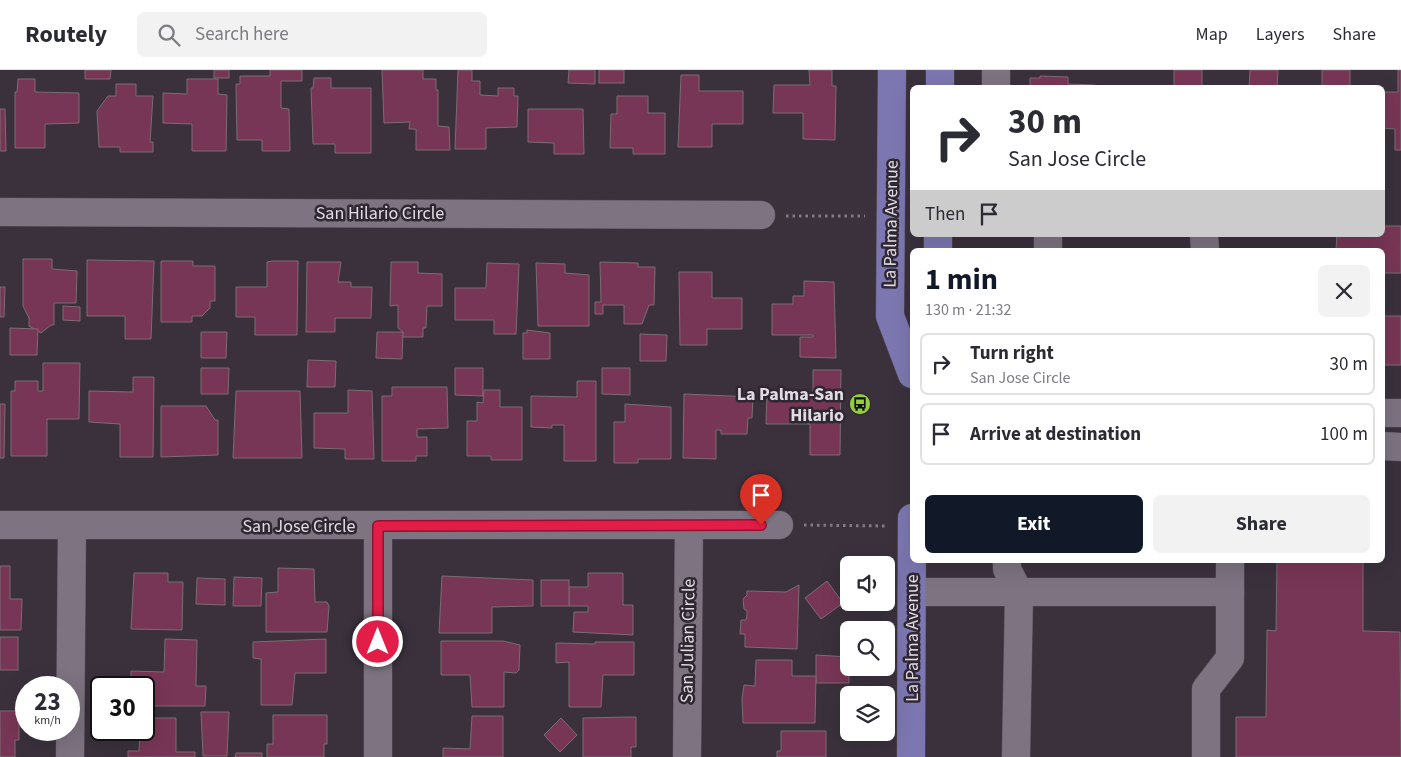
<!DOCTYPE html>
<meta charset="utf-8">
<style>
body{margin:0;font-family:"Source Sans 3",sans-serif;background:#f2f2f3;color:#2b2b33;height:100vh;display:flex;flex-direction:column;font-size:19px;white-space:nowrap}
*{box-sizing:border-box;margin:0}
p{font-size:16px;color:#7c7c81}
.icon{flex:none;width:28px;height:28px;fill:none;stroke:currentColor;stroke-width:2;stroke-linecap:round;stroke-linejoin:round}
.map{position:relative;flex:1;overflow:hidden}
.details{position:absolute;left:910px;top:178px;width:475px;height:315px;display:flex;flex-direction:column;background:#fff;border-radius:8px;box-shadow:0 5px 20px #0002}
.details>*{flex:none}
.hud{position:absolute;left:910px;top:15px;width:475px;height:152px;border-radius:8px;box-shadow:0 5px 20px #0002;background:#fff;color:#2b2b33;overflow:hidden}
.tools{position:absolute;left:840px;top:486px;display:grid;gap:10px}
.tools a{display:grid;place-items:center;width:55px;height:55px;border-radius:8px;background:#fff;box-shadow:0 5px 20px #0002;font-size:25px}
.speed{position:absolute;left:15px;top:606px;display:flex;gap:10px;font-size:25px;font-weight:700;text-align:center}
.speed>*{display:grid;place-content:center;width:65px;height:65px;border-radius:50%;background:#fff;box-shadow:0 5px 20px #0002;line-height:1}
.speed small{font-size:12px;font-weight:400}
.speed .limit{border:2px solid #111;border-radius:8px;background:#fff;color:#111}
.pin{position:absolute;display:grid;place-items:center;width:42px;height:42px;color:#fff;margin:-51px -21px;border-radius:50% 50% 50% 0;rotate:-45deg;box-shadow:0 0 5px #0007}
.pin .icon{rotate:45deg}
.me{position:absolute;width:55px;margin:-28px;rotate:0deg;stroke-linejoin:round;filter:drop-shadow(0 0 4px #0008)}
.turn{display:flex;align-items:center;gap:18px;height:105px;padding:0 15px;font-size:22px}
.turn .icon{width:65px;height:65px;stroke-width:2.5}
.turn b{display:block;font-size:35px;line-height:42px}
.then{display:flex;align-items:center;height:48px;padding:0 15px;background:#0003;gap:10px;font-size:19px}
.round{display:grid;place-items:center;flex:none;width:52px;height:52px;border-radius:8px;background:#f2f2f3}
.head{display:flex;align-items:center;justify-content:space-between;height:85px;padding:0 15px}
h1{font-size:30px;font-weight:700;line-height:38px;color:#111827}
.primary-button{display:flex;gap:10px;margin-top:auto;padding:10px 15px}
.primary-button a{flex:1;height:58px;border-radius:8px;background:#111827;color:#fff;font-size:20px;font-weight:700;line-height:58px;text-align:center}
.primary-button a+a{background:#f2f2f3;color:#2b2b33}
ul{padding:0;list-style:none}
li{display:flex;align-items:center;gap:15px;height:62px;margin:0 10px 8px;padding:0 5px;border:2px solid #e1e1e2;border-radius:8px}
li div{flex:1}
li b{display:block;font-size:19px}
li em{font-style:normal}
header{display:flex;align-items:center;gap:30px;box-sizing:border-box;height:70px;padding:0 25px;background:#fff;border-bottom:1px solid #e1e1e2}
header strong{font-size:24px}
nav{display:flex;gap:28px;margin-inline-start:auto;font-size:18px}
.search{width:350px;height:45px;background:#f2f2f3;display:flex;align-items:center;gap:12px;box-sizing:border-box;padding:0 18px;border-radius:8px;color:#7c7c81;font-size:19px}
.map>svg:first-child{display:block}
.building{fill:#783656;stroke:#7c6c73}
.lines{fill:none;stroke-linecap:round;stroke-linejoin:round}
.minor-casing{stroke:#574f59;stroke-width:29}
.major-casing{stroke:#574f59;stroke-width:29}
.path{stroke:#837b85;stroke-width:3;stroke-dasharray:2.5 4;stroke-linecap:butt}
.minor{stroke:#7d7381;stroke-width:28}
.major{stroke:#7c77b0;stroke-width:28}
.route-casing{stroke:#92132f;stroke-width:12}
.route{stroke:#e11d48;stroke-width:9}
.labels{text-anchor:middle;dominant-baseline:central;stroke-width:5;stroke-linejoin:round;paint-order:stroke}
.street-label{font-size:18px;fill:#e1dbe3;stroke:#2f2732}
.poi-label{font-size:18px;font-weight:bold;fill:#e1dbe3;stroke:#2f2732;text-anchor:end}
</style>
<header>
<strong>Routely</strong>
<div class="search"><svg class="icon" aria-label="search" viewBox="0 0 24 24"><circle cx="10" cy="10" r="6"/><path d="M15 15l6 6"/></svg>Search here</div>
<nav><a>Map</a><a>Layers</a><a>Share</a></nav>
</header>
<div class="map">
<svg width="1401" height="687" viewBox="0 0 1401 687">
<rect width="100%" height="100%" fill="#3a313d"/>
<!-- building -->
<g class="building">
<path d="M85 0H111L110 9H85Z"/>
<rect x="214" y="0" width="15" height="8"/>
<path d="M270 0H302V11H281V38L289 39 290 81H262V70H237L236 14H240V6H270Z"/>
<path d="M382 0H423V9H436V20H438V56L449 57 450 80H416V59H409L410 52 384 53Z"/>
<path d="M458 0H472V11H480V25L498 26V18H514V26H518L517 57 486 58V79H455Z"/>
<path d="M569 0H595V14L568 13Z"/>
<rect x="599" y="0" width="25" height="13"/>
<path d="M809 0H832V16H836L835 70 803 69V43H773L774 15H810Z"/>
<path d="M1174 0H1202V17L1174 18Z"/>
<path d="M1250 0H1278L1277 18H1249Z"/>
<path d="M1322 0H1350V18H1314L1322 17Z"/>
<path d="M1398 0H1401V80H1395V59L1382 58V22H1398Z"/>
<path d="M681 5H699V21H743V54H712V77H678Z"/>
<path d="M1040 6 1068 7V14L1095 15V18H1030V8H1040Z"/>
<path d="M314 8H331V18H371V83H335V74H313L311 18H313Z"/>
<path d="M18 9H35V22L79 23V53L45 54V78H15V22H17Z"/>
<path d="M187 9H218V24L227 25 226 81H192V54L163 53V23L187 24Z"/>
<path d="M116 14H136V26H153L150 72H153V82H120V77H99L97 41 108 26H116Z"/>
<path d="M617 26H648V43H665V84H633V78H610L611 44H617Z"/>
<path d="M0 39H5L6 81H0Z"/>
<path d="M528 39H583L584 84H554V73L528 72Z"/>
<path d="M1382 156H1401V203H1382V180H1336L1337 165H1382Z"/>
<path d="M23 189H52V199L77 201 76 233H54V255H51L41 263 29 256V248L23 236Z"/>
<path d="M87 190 154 191 151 269H125V246H87Z"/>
<path d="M161 191H193V196H215V231H210V238L202 246H192V252H161Z"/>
<path d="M272 191H298L297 265H255V247H236V217H267V192Z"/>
<path d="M307 192H341L338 212H351V217H372L371 248H335V262H306Z"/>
<path d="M391 192H418V203L442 204V236H427L426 258H423V267H403V262L398 258V235L390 236Z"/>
<path d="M600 192 638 193V197H655L654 235H649L642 254H624V235H603V244H595V232H601Z"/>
<path d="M487 193 519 194 516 264H494V250H455V218H486Z"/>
<path d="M536 193 565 194V203L589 205V256H538Z"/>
<path d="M679 202H712V228H742V259H707V275H680Z"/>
<path d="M804 211 834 212 836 288 800 287V267H813V265H772V234H793V226H804Z"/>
<path d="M0 217H5L4 247H0Z"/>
<path d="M63 236 80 237V251L63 250Z"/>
<rect x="1382" y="246" width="19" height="49"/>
<path d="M10 258 38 259 37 285H10Z"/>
<path d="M527 260 550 263V289H523V263H527Z"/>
<path d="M201 262H227L226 288H201Z"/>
<path d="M377 262H403L402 289 376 288Z"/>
<path d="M640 264 667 265 666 291H640Z"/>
<path d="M308 290 336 291 335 317H307Z"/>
<path d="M43 293H80L79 349H47V386H11V321H15V311H38V321H43Z"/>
<path d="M201 298H229L228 324H201Z"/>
<path d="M455 298H483V326L455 325Z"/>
<path d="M602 298H630V325L602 324Z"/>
<path d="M813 300H841L840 385H810V354H766L767 322 813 325Z"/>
<path d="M133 307H154L153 387H120V354L89 352V321L133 322Z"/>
<path d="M577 311H596V391H564V355H552V358L531 357V326L577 327Z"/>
<path d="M392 317H447L448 358 417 359V367H427V386H416V391H382V326H392Z"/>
<path d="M348 320 372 321 374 389H345V379L314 378V343H348Z"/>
<path d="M484 320H500V337H522V390H491V386H467V351H477V332L483 333Z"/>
<path d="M236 321H300L302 388H233Z"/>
<path d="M684 324 753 327 752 348H748L747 364H721V360H716V389L683 388Z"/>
<path d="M0 334H5L4 388H0Z"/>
<path d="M625 334 671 337V389H638V393H614V352H625Z"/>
<path d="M161 336H206L215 350H218V385L161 387Z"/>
<path d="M1277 490H1363V561L1400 562 1401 687H1236V647H1266L1267 560 1276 561Z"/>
<path d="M0 496H10V529H22L21 560H0Z"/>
<path d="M278 498 314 499 315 532H327L329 536 327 562H266V523L278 522Z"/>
<path d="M134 503H168V512H183L182 560 131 559Z"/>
<path d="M588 503H623V535H633V565L573 562 574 542H588V536H569V517H588Z"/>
<path d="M442 506 533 510V536L492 537V563H439Z"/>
<path d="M234 507 262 508 261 536H233Z"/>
<path d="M197 508 225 509V535L196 534Z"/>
<rect x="541" y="510" width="28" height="26"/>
<path d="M827 511 843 533 821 549 805 528Z"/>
<path d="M799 515 797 579 745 577V564H740L741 550H746L747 545V541L744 539 743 529 747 525V521L786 522Z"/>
<rect x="0" y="567" width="18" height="33"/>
<path d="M165 569 197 570 196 616H206L205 636H144V618H131V601L164 602Z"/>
<path d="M326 569V603H295L292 635H261V589L253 588V572Z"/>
<path d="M441 571H503L520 575 519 600 516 603 504 602V637H472L470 605H441Z"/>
<path d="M595 572H634V605H603L601 637H569V592L556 593V573L595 574Z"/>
<path d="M816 585 849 587V613H816Z"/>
<path d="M756 590H792V606H816L815 653H743L742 628 744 615 755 616Z"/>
<path d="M0 641H19V670H15V687H0Z"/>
<path d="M201 642H229L227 686H203Z"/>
<path d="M273 645H327V674H324V687H267V674H273Z"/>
<path d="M472 646H503V687H443V678L470 679Z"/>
<path d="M629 647H636V677H631V687H583V648Z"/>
<path d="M144 648H176V682H195V687H128V681H139L140 660H144Z"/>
<path d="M561 648 577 665 560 682 544 665Z"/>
<path d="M781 661H826V687H777V681H781Z"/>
<path d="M236 683H262V687H235Z"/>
</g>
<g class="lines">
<!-- minor casing -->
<g class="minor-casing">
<g id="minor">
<path d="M996 18V0"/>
<path d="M0 142 761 145"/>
<path d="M1048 165V180"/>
<path d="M1204 165 1205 180"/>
<path d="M1382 343H1401"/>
<path d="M1382 376 1401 377"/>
<path d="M0 455H779"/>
<path d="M378 456V687"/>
<path d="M1007 490V499L1019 523 1016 687"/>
<path d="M912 522H1230"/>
<path d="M70 687 72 456"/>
<path d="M687 687 689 455"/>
<path d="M1206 687V619L1230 588V490"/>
</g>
</g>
<!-- major casing -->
<g class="major-casing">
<g id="major">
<path d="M892 0 890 246 912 304"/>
<path d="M940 18V0"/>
<path d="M938 180V165"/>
<path d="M911 687 912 448"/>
</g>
</g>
<!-- path -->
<g class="path">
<path d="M786 146H865"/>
<path d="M804 455 886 456"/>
</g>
<!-- minor -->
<use href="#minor" class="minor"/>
<!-- major -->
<use href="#major" class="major"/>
</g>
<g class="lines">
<!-- route casing -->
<g class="route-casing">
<path id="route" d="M378 572V456L761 455"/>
</g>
<!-- route -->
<use href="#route" class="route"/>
</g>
<!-- icons -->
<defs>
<g id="bus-disc" transform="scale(1.125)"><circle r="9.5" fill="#93cc3d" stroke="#2f2732"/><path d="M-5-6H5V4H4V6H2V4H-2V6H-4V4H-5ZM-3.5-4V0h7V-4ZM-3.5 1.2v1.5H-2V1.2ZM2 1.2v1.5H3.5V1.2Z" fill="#111"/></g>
</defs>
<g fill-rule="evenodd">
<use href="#bus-disc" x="860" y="334"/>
</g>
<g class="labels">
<!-- street labels -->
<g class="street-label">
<text x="380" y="143">San Hilario Circle</text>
<text transform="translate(891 154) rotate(-89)">La Palma Avenue</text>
<text x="299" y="456">San Jose Circle</text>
<text transform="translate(912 568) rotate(-90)">La Palma Avenue</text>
<text transform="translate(688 571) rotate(-89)">San Julian Circle</text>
</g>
<!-- poi labels -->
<g class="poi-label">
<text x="844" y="324">La Palma-San<tspan x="844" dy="21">Hilario</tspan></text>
</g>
</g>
</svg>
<div class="tools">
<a><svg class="icon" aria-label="sound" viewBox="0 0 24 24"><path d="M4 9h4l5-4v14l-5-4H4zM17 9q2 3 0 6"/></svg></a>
<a><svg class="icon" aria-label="search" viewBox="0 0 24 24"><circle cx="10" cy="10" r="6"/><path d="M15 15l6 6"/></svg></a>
<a><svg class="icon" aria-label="layers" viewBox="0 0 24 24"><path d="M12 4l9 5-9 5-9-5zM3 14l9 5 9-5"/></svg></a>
</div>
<div class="speed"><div>23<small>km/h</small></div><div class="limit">30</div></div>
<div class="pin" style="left:761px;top:455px;background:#d93025"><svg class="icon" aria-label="arrive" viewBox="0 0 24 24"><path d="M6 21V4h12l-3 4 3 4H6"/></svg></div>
<svg class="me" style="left:378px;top:572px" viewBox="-20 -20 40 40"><circle r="17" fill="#e11d48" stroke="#fff" stroke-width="3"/><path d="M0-11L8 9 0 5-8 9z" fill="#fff"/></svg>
<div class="hud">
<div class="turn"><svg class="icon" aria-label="right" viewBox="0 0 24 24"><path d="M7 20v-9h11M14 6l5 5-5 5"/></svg><div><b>30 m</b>San Jose Circle</div></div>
<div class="then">Then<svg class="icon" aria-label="arrive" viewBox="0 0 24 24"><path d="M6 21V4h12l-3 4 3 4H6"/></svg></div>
</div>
<section class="details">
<div class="head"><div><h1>1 min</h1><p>130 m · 21:32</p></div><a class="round"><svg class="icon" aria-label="close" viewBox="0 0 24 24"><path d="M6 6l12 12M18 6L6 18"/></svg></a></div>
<ul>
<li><svg class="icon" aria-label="right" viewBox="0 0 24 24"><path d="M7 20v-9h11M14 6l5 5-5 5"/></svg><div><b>Turn right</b><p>San Jose Circle</p></div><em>30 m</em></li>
<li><svg class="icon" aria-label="arrive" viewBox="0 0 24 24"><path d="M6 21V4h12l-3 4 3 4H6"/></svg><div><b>Arrive at destination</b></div><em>100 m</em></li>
</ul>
<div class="primary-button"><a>Exit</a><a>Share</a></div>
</section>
</div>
